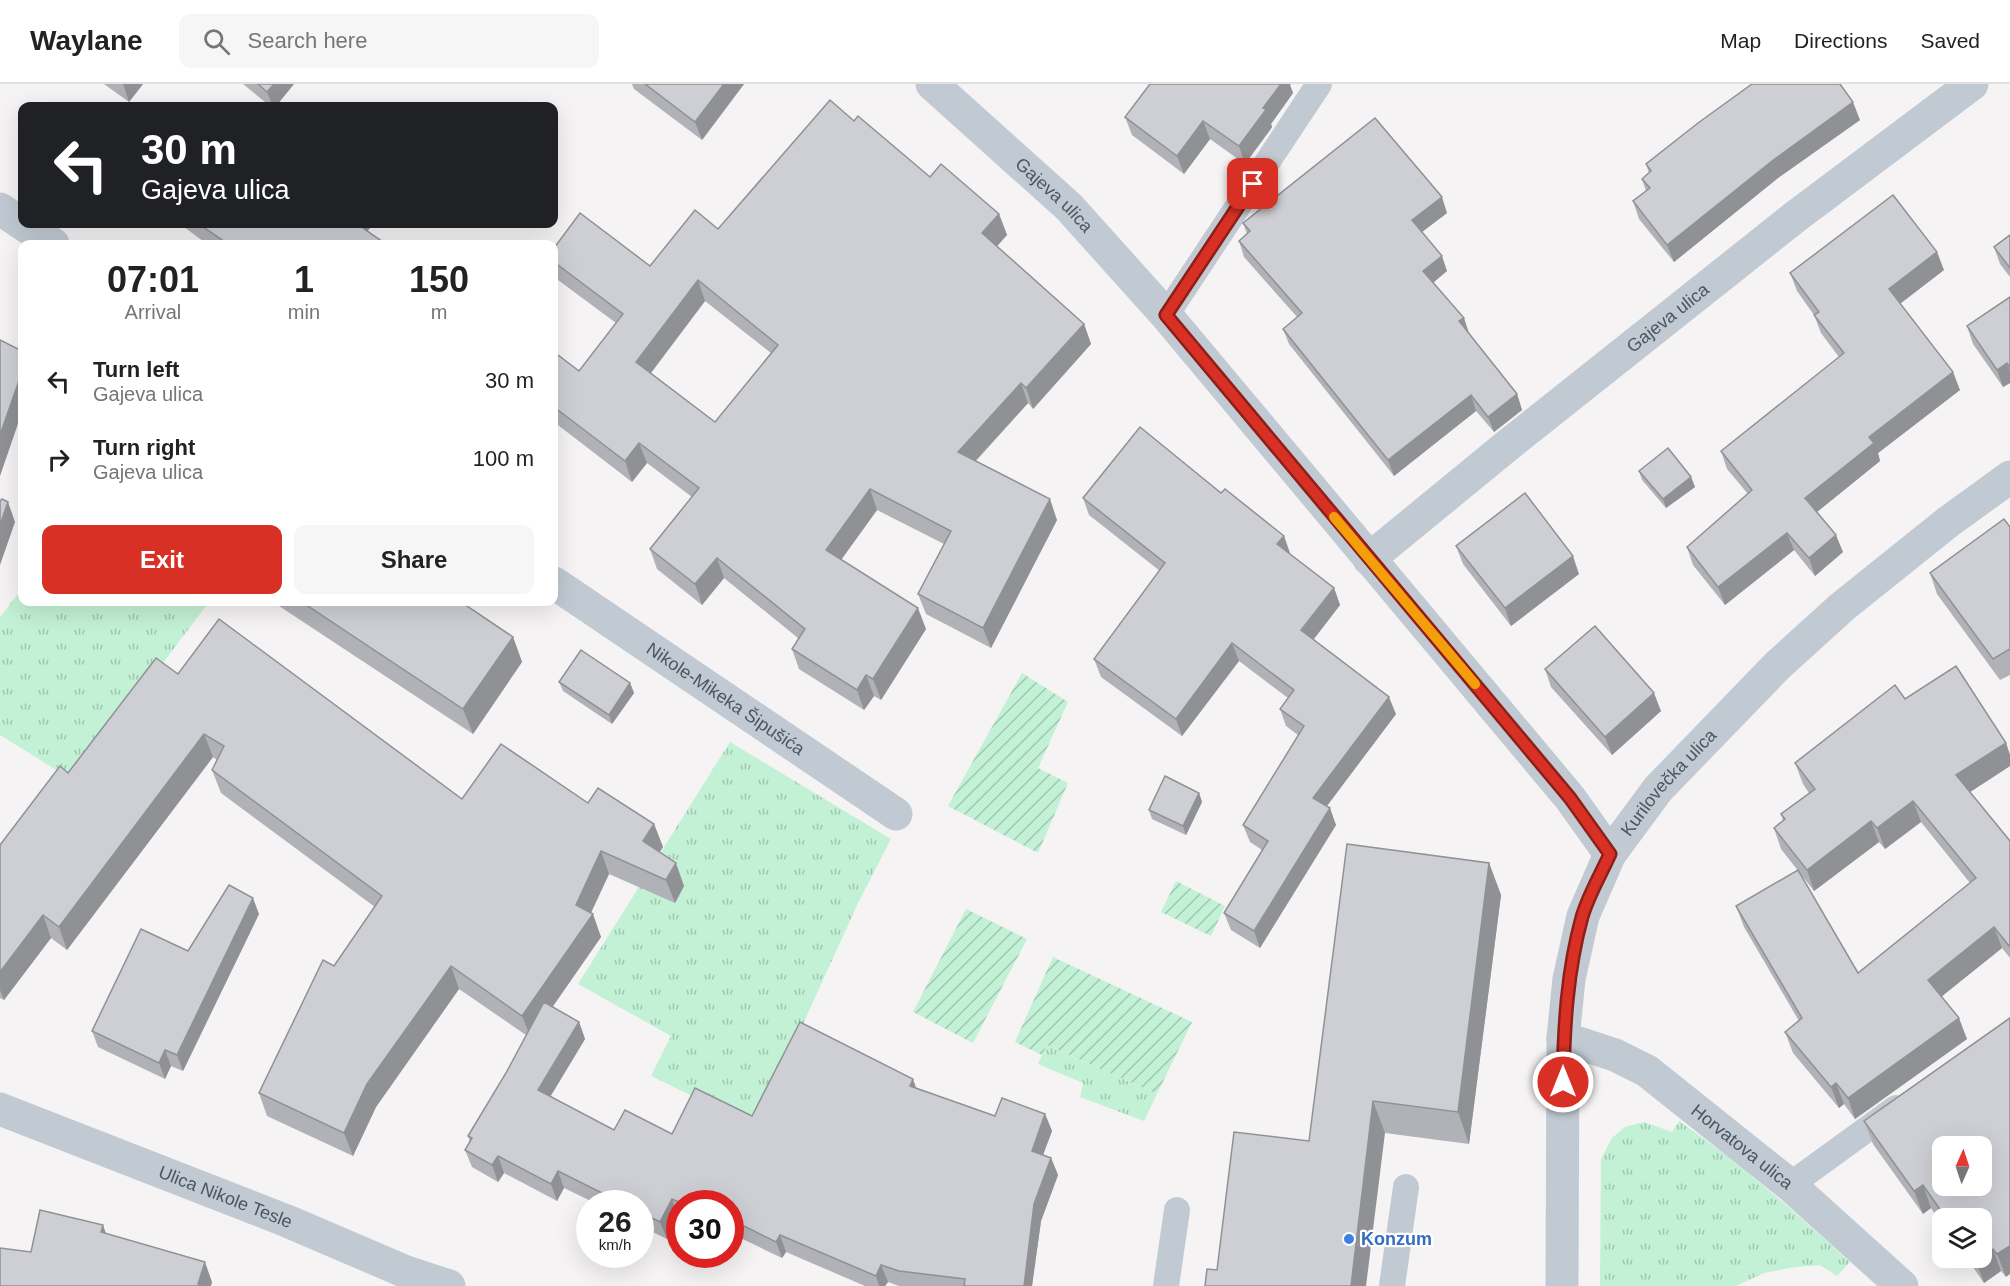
<!DOCTYPE html>
<meta charset="utf-8">
<style>
body{margin:0;font-family:Arial,sans-serif;background:#f6f6f6;color:#222;height:100vh;display:flex;flex-direction:column;font-size:22px;white-space:nowrap}
*{box-sizing:border-box;margin:0}
p{font-size:20px;color:#767676}
.icon{flex:none;width:33px;height:33px;fill:none;stroke:currentColor;stroke-width:2;stroke-linecap:round;stroke-linejoin:round}
.map{position:relative;flex:1;overflow:hidden}
.details{position:absolute;left:18px;top:156px;width:540px;height:366px;display:flex;flex-direction:column;background:#fff;border-radius:12px;box-shadow:0 6px 24px #0002}
.details>*{flex:none}
.banner{position:absolute;left:18px;top:18px;width:540px;height:126px;border-radius:12px;box-shadow:0 6px 24px #0002;background:#202124;color:#fff;overflow:hidden}
.needle{width:39px;rotate:3deg}
.buttons{position:absolute;left:1932px;top:1052px;display:grid;gap:12px}
.buttons a{display:grid;place-items:center;width:60px;height:60px;border-radius:12px;background:#fff;box-shadow:0 6px 24px #0002;font-size:30px}
.speed{position:absolute;left:576px;top:1106px;display:flex;gap:12px;font-size:30px;font-weight:700;text-align:center}
.speed>*{display:grid;place-content:center;width:78px;height:78px;border-radius:50%;background:#fff;box-shadow:0 6px 24px #0002;line-height:1}
.speed small{font-size:15px;font-weight:400}
.speed .limit{border:9px solid #d22;background:#fff;color:#111}
.pin{position:absolute;display:grid;place-items:center;width:51px;height:51px;color:#fff;margin:-26px;border-radius:12px;box-shadow:0 3px 9px #0006}
.me{position:absolute;width:66px;margin:-33px;rotate:0deg;stroke-linejoin:round;filter:drop-shadow(0 0 4px #0008)}
.turn{display:flex;align-items:center;gap:21px;height:126px;padding:0 24px;font-size:27px}
.turn .icon{width:78px;height:78px;stroke-width:2.5}
.turn b{display:block;font-size:42px;line-height:51px}
.eta{display:flex;justify-content:space-evenly;align-items:center;height:102px;text-align:center}
.eta b{font-size:36px;font-weight:600;line-height:42px}
.primary-button{display:flex;gap:12px;margin-top:auto;padding:12px 24px}
.primary-button a{flex:1;height:69px;border-radius:12px;background:#d93025;color:#fff;font-size:24px;font-weight:600;line-height:69px;text-align:center}
.primary-button a+a{background:#f6f6f6;color:#222}
ul{padding:0;list-style:none}
li{display:flex;align-items:center;gap:18px;height:78px;padding:0 24px}
li div{flex:1}
li b{display:block;font-size:22px}
li em{font-style:normal}
header{display:flex;align-items:center;gap:36px;box-sizing:border-box;height:84px;padding:0 30px;background:#fff;border-bottom:2px solid #e0e0e0}
header strong{font-size:28px}
nav{display:flex;gap:33px;margin-inline-start:auto;font-size:21px}
.search{width:420px;height:54px;background:#f6f6f6;display:flex;align-items:center;gap:15px;box-sizing:border-box;padding:0 21px;border-radius:12px;color:#767676;font-size:22px}
.map>svg:first-child{display:block}
.grass{fill:url(#grass-tufts)}
.garden{fill:url(#garden-furrows)}
.lines{fill:none;stroke-linecap:round;stroke-linejoin:round}
.service{stroke:#c1cad2;stroke-width:26}
.minor{stroke:#c1cad2;stroke-width:33}
.wall{fill:#b0b2b7;fill-rule:evenodd}
.shaded-wall{fill:#909195}
.building{fill:#cdcfd5;stroke:#909195;stroke-width:1.5;fill-rule:evenodd}
.route-casing{stroke:#8d1f18;stroke-width:15}
.route{stroke:#d93025;stroke-width:10}
.slow{stroke:#f59e0b;stroke-width:10}
.shop-dot{fill:#3f7fe0;stroke:#fff;stroke-width:2}
.labels{text-anchor:middle;dominant-baseline:central;stroke-width:4.5;stroke-linejoin:round;paint-order:stroke}
.street-label{font-size:18px;fill:#4a5661;stroke:#fff}
.shop-label{font-size:18px;font-weight:bold;fill:#366cbe;stroke:#fff;text-anchor:start}
</style>
<header>
<strong>Waylane</strong>
<div class="search"><svg class="icon" aria-label="search" viewBox="0 0 24 24"><circle cx="10" cy="10" r="6"/><path d="M15 15l6 6"/></svg>Search here</div>
<nav><a>Map</a><a>Directions</a><a>Saved</a></nav>
</header>
<div class="map">
<svg width="2010" height="1202" viewBox="0 0 2010 1202">
<defs>
<pattern id="grass-tufts" width="24" height="20" patternUnits="userSpaceOnUse" patternTransform="scale(1.5)"><rect width="24" height="20" fill="#c3f1d5"/><path d="M3 7l-1-3M5 7V3M7 7l1-3M15 17l-1-3M17 17v-4M19 17l1-3" fill="none" stroke="#a0c6b0"/></pattern>
<pattern id="garden-furrows" width="10" height="10" patternUnits="userSpaceOnUse" patternTransform="scale(1.5)"><rect width="10" height="10" fill="#c3f1d5"/><path d="M-1 1l2-2M0 10L10 0M9 11l2-2" fill="none" stroke="#a0c6b0"/></pattern>
</defs>
<rect width="100%" height="100%" fill="#f5f3f3"/>
<!-- grass -->
<g class="grass">
<path d="M22 505V518H209L74 697 0 651V533Z"/>
<path d="M730 658 891 755 859 817 756 1043 651 992 671 952 578 900Z"/>
<path d="M1047 961 1157 1010 1144 1037 1080 1013 1083 999 1038 980Z"/>
<path d="M1679 1037C1740 1079 1795 1128 1850 1178L1837 1192 1820 1181 1795 1183 1764 1189 1736 1202H1600L1601 1075 1612 1054 1625 1043 1644 1038 1672 1048Z"/>
</g>
<!-- garden -->
<g class="garden">
<path d="M1022 589 1068 618 1038 684 1068 699 1038 769 948 722Z"/>
<path d="M1176 797 1225 822 1211 852 1161 828Z"/>
<path d="M966 825 1027 855 973 959 913 928Z"/>
<path d="M1053 873 1192 938 1157 1010 1047 961 1042 971 1015 958Z"/>
</g>
<g class="lines">
<!-- service -->
<g class="service">
<path d="M1166 231 1319 0"/>
<path d="M1790 1101 1896 1024"/>
<path d="M1166 1202 1177 1126"/>
<path d="M1392 1202 1406 1103"/>
</g>
<!-- minor -->
<g class="minor">
<path id="s1" d="M932 0 1069 123 1166 231 1570 714 1610 770"/>
<path d="M0 125 53 160"/>
<path id="s2" d="M1369 475 1508 361 1795 133 1972 0"/>
<path id="s3" d="M554 499 896 730"/>
<path id="s4" d="M1563 954 1615 971 1647 987 1790 1101 1902 1202"/>
<path id="s5" d="M0 1025 287 1137 406 1188 449 1202"/>
<path id="s6" d="M1562 1202 1563 954 1569 895 1583 832 1610 770 1658 705 1777 582 1842 523 1948 438 2010 393"/>
</g>
</g>
<!-- wall -->
<g class="wall">
<path d="M104 0H143L129 18Z"/>
<path d="M243 0H294L276 22H270Z"/>
<path d="M632 0H744L702 56 634 5Z"/>
<path d="M1150 0H1291L1290 1 1293 9 1271 40 1272 43 1271 45 1245 80 1210 55 1184 90 1132 51 1125 33Z"/>
<path d="M1860 36 1778 94 1674 178 1639 135 1633 117 1646 107 1642 95 1649 89 1646 80Z"/>
<path d="M854 37 930 93 999 130 1007 151 997 162 1084 240 1091 260 1033 325 1028 319 976 377 1057 436 991 564 926 530 918 510 944 460 877 426 841 476 926 545 881 616 874 612 864 626 799 585 792 565 798 554 724 494 702 521 657 485 650 465 692 413 647 379 632 398 554 338V268L579 287 616 239 554 193V164L650 182 718 145ZM705 217 771 269 715 338 651 289Z"/>
<path d="M1447 129 1422 148 1447 187 1433 199 1469 249 1517 310 1522 326 1494 348 1476 327 1394 392 1289 260 1283 245 1297 233 1244 173 1239 157 1247 150 1243 139Z"/>
<path d="M180 140H373L367 147 386 160H207Z"/>
<path d="M2010 151V193L2000 180 1994 163Z"/>
<path d="M1944 186 1900 219 1960 306 1878 369 1880 377 1817 428 1843 468 1815 492 1794 466 1725 521 1693 481 1687 463 1748 410 1727 385 1721 367 1839 273 1821 249 1814 231 1797 207 1790 189Z"/>
<path d="M2010 213V299L2003 303 1973 260 1967 242Z"/>
<path d="M1639 387 1691 393 1695 403 1666 424 1642 396Z"/>
<path d="M1083 414 1290 469 1289 470 1334 504 1340 521 1313 556 1396 630 1327 722 1336 741 1260 864 1231 846 1224 829 1262 766 1250 758 1243 741 1298 651 1286 642 1280 625 1288 614 1239 577 1182 652 1101 593 1094 575 1160 487 1089 431Z"/>
<path d="M2010 443V591L2000 596 1937 510 1930 489Z"/>
<path d="M1456 462 1579 490 1511 542 1463 480Z"/>
<path d="M273 518H461L513 553 522 578 473 650Z"/>
<path d="M1545 585 1661 627 1612 671 1551 603Z"/>
<path d="M178 590 462 715 588 719 654 740 663 763 659 768 684 802 675 819 609 790 591 829 601 853 552 923 579 938 585 955 550 1013 614 1046 672 1050 752 1032 916 1004 995 1032 1045 1030 1052 1047 1043 1071 1051 1074 1058 1091 1041 1137 1032 1202H899L888 1198 885 1202H865L786 1168 782 1174 730 1149V1119H680V1132L678 1131 667 1155 640 1142V1119H595L564 1104 557 1117 504 1089 498 1098 472 1083 465 1066 470 1058 468 1052 506 989 526 951 459 905 376 1023 353 1072 267 1032 259 1009 334 882 375 823 221 709 212 686 217 676 213 673 67 866 51 854 4 916 0 914V761L68 689Z"/>
<path d="M559 598 630 599 634 609 612 640 563 607Z"/>
<path d="M1905 615 2006 659 2010 671V682L1970 708 2010 757V874L2002 864 1942 912 1967 955 1855 1035 1844 1020 1839 1024 1793 969 1785 948 1799 937 1744 843 1736 822 1858 889 1970 799 1921 738 1885 765 1879 758 1814 807 1781 765 1774 744 1783 737 1781 730 1809 709 1803 700 1795 679Z"/>
<path d="M1199 709 1202 718 1186 751 1152 735 1149 726Z"/>
<path d="M1489 779 1501 811 1469 1060 1385 1049 1217 1186 1309 1057Z"/>
<path d="M259 830 183 987 171 982 165 995 98 963 92 947 188 867Z"/>
<path d="M2010 934 2006 1193 2001 1187 1984 1199 1966 1173H1982V1134H1942V1140L1931 1124 1923 1130 1873 1060 1864 1037Z"/>
</g>
<!-- shaded-wall -->
<g class="shaded-wall">
<path d="M123 0H143L129 18Z"/>
<path d="M274 0H294L276 22H273L267 8Z"/>
<path d="M724 0H744L702 56 695 38Z"/>
<path d="M1281 0H1291L1290 1 1293 9 1271 40 1272 43 1245 80 1239 62 1263 24Z"/>
<path d="M1853 18 1860 36 1778 94 1674 178 1667 161 1772 77Z"/>
<path d="M1203 37 1210 55 1184 90 1177 72Z"/>
<path d="M1442 113 1447 129 1418 151 1412 136Z"/>
<path d="M999 130 1007 151 990 170 982 149Z"/>
<path d="M354 140H373L360 157Z"/>
<path d="M1937 168 1944 186 1896 223 1889 205Z"/>
<path d="M1442 172 1447 187 1429 202 1423 187Z"/>
<path d="M698 196 705 217 644 298 636 278Z"/>
<path d="M1464 234 1469 249 1459 237Z"/>
<path d="M1084 240 1091 260 1033 325 1026 304Z"/>
<path d="M2007 279 2010 286V299L2003 303 1997 286Z"/>
<path d="M22 288V328L0 392V351Z"/>
<path d="M1953 288 1960 306 1878 369 1880 377 1812 432 1805 414 1869 353Z"/>
<path d="M1021 299 1028 319 965 388 958 368Z"/>
<path d="M1517 310 1522 326 1494 348 1488 333Z"/>
<path d="M1471 311 1476 327 1394 392 1388 376Z"/>
<path d="M639 359 647 379 632 398 625 377Z"/>
<path d="M1691 393 1695 403 1666 424 1663 415Z"/>
<path d="M870 405 877 426 833 487 826 466Z"/>
<path d="M1050 415 1057 436 991 564 983 544Z"/>
<path d="M8 418 15 438 0 481V441Z"/>
<path d="M1787 449 1794 466 1725 521 1718 503Z"/>
<path d="M1836 451 1843 468 1815 492 1809 474Z"/>
<path d="M1284 452 1290 469 1283 477 1277 460Z"/>
<path d="M1573 472 1579 490 1511 542 1505 524Z"/>
<path d="M717 474 724 494 702 521 695 500Z"/>
<path d="M1334 504 1340 521 1307 564 1301 546Z"/>
<path d="M918 524 926 545 881 616 873 595Z"/>
<path d="M513 553 522 578 473 650 463 625Z"/>
<path d="M1232 559 1239 577 1182 652 1176 635Z"/>
<path d="M866 591 874 612 864 626 857 606Z"/>
<path d="M630 599 634 609 612 640 609 631Z"/>
<path d="M1654 609 1661 627 1612 671 1605 653Z"/>
<path d="M1389 613 1396 630 1320 731 1313 714Z"/>
<path d="M204 650 213 673 67 866 59 843Z"/>
<path d="M2006 659 2010 671V682L1964 712 1956 691Z"/>
<path d="M1199 709 1202 718 1186 751 1183 742Z"/>
<path d="M1913 717 1921 738 1885 765 1877 744Z"/>
<path d="M1330 724 1336 741 1260 864 1254 847Z"/>
<path d="M1871 737 1879 758 1814 807 1807 786Z"/>
<path d="M654 740 663 763 652 780 643 757Z"/>
<path d="M601 767 609 790 586 839 593 830 601 853 531 954 522 932Z"/>
<path d="M676 779 684 802 675 819 666 796Z"/>
<path d="M1489 779 1501 811 1469 1060 1458 1028Z"/>
<path d="M253 814 259 830 183 987 177 971Z"/>
<path d="M43 831 51 854 4 916 0 906V888Z"/>
<path d="M1994 843 2002 864 1936 917 1928 896Z"/>
<path d="M451 882 459 905 376 1023 353 1072 344 1049 367 1000Z"/>
<path d="M1959 934 1967 955 1855 1035 1848 1014Z"/>
<path d="M579 938 585 955 544 1023 538 1006Z"/>
<path d="M165 966 171 982 165 995 159 979Z"/>
<path d="M913 995 919 1012 910 1002Z"/>
<path d="M1836 999 1844 1020 1839 1024 1831 1003Z"/>
<path d="M1373 1017 1385 1049 1366 1202H1351Z"/>
<path d="M1045 1030 1052 1047 1038 1084 1032 1067Z"/>
<path d="M498 1072 504 1089 498 1098 492 1081Z"/>
<path d="M1051 1074 1058 1091 1041 1137 1032 1202H1024L1034 1120Z"/>
<path d="M558 1087 564 1104 557 1117 551 1100Z"/>
<path d="M1923 1101 1931 1124 1923 1130 1914 1107Z"/>
<path d="M672 1115 678 1131 667 1155 660 1138Z"/>
<path d="M103 1141 110 1161 101 1148Z"/>
<path d="M780 1151 786 1168 782 1174 776 1158Z"/>
<path d="M2010 1162V1190L2006 1193 1997 1170Z"/>
<path d="M1993 1165 2001 1187 1984 1199 1976 1177Z"/>
<path d="M205 1178 212 1198 211 1202H199L198 1200Z"/>
<path d="M881 1181 888 1198 885 1202H879L876 1192Z"/>
</g>
<!-- building -->
<g class="building">
<path d="M258 0H274L267 8Z"/>
<path d="M645 0H724L695 38Z"/>
<path d="M1150 0H1281L1263 24 1266 25 1265 27 1239 62 1203 37 1177 72 1125 33Z"/>
<path d="M1752 0H1840L1853 18 1772 77 1667 161 1633 117 1650 104 1642 95 1651 87 1646 80 1698 39Z"/>
<path d="M830 16 854 37 858 32 930 93 941 80 999 130 982 149 1084 240 1026 304 1021 299 958 368 1050 415 983 544 918 510 951 447 870 405 826 466 918 524 873 595 866 591 857 606 792 565 805 545 717 474 695 500 650 465 699 404 639 359 625 377 554 323V268L579 287 623 230 554 178V164L580 129 650 182 695 126 718 145ZM698 196 778 261 715 338 636 278Z"/>
<path d="M1375 34 1442 113 1412 136 1442 172 1423 187 1464 234 1459 237 1517 310 1488 333 1471 311 1388 376 1283 245 1302 229 1239 157 1250 147 1243 139Z"/>
<path d="M1893 111 1937 168 1889 205 1953 288 1869 353 1874 359 1805 414 1836 451 1809 474 1787 449 1718 503 1687 463 1752 406 1721 367 1844 269 1814 231 1819 228 1790 189Z"/>
<path d="M199 140H357L386 160H228Z"/>
<path d="M2010 151V184L1994 163Z"/>
<path d="M2010 213V283L2007 279 1997 286 1967 242Z"/>
<path d="M0 256 22 267V288L0 351Z"/>
<path d="M1140 343 1221 409 1225 405 1284 452 1277 460 1334 504 1301 546 1389 613 1313 714 1330 724 1254 847 1224 829 1268 757 1243 741 1304 642 1280 625 1294 606 1232 559 1176 635 1094 575 1165 479 1083 414Z"/>
<path d="M1668 364 1691 393 1663 415 1639 387Z"/>
<path d="M1525 409 1573 472 1505 524 1456 462Z"/>
<path d="M2 415 8 418 0 441V417Z"/>
<path d="M2004 435 2010 443V565L1993 575 1930 489Z"/>
<path d="M302 518H461L513 553 463 625Z"/>
<path d="M219 535 462 715 501 660 588 719 598 704 654 740 643 757 676 779 666 796 601 767 576 821 593 830 522 932 451 882 367 1000 344 1049 259 1009 323 876 334 882 382 812 212 686 224 662 204 650 59 843 43 831 0 888V761L60 682 68 689 156 574 178 590Z"/>
<path d="M1595 542 1654 609 1605 653 1545 585Z"/>
<path d="M581 566 630 599 609 631 559 598Z"/>
<path d="M1956 582 2006 659 1956 691 2010 757V863L1994 843 1928 896 1959 934 1848 1014 1836 999 1831 1003 1785 948 1802 934 1736 822 1798 786 1858 889 1976 794 1913 717 1877 744 1871 737 1807 786 1774 744 1785 735 1781 730 1815 705 1795 679 1895 601 1905 615Z"/>
<path d="M1165 692 1199 709 1183 742 1149 726Z"/>
<path d="M1347 760 1489 779 1458 1028 1373 1017 1351 1202H1205L1207 1185 1217 1186 1234 1048 1309 1057Z"/>
<path d="M229 801 253 814 177 971 165 966 159 979 92 947 141 845 188 867Z"/>
<path d="M544 918 579 938 538 1006 614 1046 625 1026 672 1050 695 1004 752 1032 800 938 913 995 910 1002 995 1032 1002 1014 1045 1030 1032 1067 1051 1074 1034 1120 1024 1202H964L965 1195 899 1187 881 1181 876 1192 780 1151 776 1158 730 1135V1119H699L690 1114 688 1119H681L672 1115 660 1138 640 1128V1119H622L558 1087 551 1100 498 1072 492 1081 465 1066 472 1054 468 1052 506 989Z"/>
<path d="M2010 934V1162L1997 1170 1993 1165 1982 1173V1134H1946L1923 1101 1914 1107 1864 1037ZM1942 1062H1982V1101H1942Z"/>
<path d="M40 1126 103 1141 101 1148 205 1178 198 1200 204 1202H0V1164L31 1168Z"/>
<path d="M1973 1173H1981L1976 1177Z"/>
</g>
<g class="lines">
<!-- route casing -->
<g class="route-casing">
<path id="route" d="M1253 100 1166 231 1570 714 1610 770C1601 790 1588 812 1582 833 1567 887 1564 943 1563 998"/>
</g>
<!-- route -->
<use href="#route" class="route"/>
<!-- slow -->
<path class="slow" d="M1334 433 1475 600"/>
</g>
<!-- markers -->
<circle class="shop-dot" cx="1349" cy="1155" r="6"/>
<g class="labels">
<!-- street labels -->
<g class="street-label">
<text stroke="none"><textPath href="#s1" startOffset="165">Gajeva ulica</textPath></text>
<text stroke="none"><textPath href="#s2" startOffset="384">Gajeva ulica</textPath></text>
<text stroke="none"><textPath href="#s3" startOffset="207">Nikole-Mikeka Šipušića</textPath></text>
<text stroke="none"><textPath href="#s6" startOffset="532">Kurilovečka ulica</textPath></text>
<text stroke="none"><textPath href="#s4" startOffset="212">Horvatova ulica</textPath></text>
<text stroke="none"><textPath href="#s5" startOffset="242">Ulica Nikole Tesle</textPath></text>
</g>
<!-- shop labels -->
<g class="shop-label">
<text x="1361" y="1155">Konzum</text>
</g>
</g>
</svg>
<div class="buttons">
<a><svg class="needle" viewBox="-14 -14 28 28"><path d="M0-13l5 13h-10z" fill="#e53935"/><path d="M0 13l5-13h-10z" fill="#767676"/></svg></a>
<a><svg class="icon" aria-label="layers" viewBox="0 0 24 24"><path d="M12 4l9 5-9 5-9-5zM3 14l9 5 9-5"/></svg></a>
</div>
<div class="speed"><div>26<small>km/h</small></div><div class="limit">30</div></div>
<div class="pin" style="left:1253px;top:100px;background:#d93025"><svg class="icon" aria-label="arrive" viewBox="0 0 24 24"><path d="M6 21V4h12l-3 4 3 4H6"/></svg></div>
<svg class="me" style="left:1563px;top:998px" viewBox="-20 -20 40 40"><circle r="17" fill="#d93025" stroke="#fff" stroke-width="3"/><path d="M0-11L8 9 0 5-8 9z" fill="#fff"/></svg>
<div class="banner">
<div class="turn"><svg class="icon" aria-label="left" viewBox="0 0 24 24"><path d="M17 20v-9H6M10 6l-5 5 5 5"/></svg><div><b>30 m</b>Gajeva ulica</div></div>
</div>
<section class="details">
<div class="eta">
<div><b>07:01</b><p>Arrival</p></div>
<div><b>1</b><p>min</p></div>
<div><b>150</b><p>m</p></div>
</div>
<ul>
<li><svg class="icon" aria-label="left" viewBox="0 0 24 24"><path d="M17 20v-9H6M10 6l-5 5 5 5"/></svg><div><b>Turn left</b><p>Gajeva ulica</p></div><em>30 m</em></li>
<li><svg class="icon" aria-label="right" viewBox="0 0 24 24"><path d="M7 20v-9h11M14 6l5 5-5 5"/></svg><div><b>Turn right</b><p>Gajeva ulica</p></div><em>100 m</em></li>
</ul>
<div class="primary-button"><a>Exit</a><a>Share</a></div>
</section>
</div>
